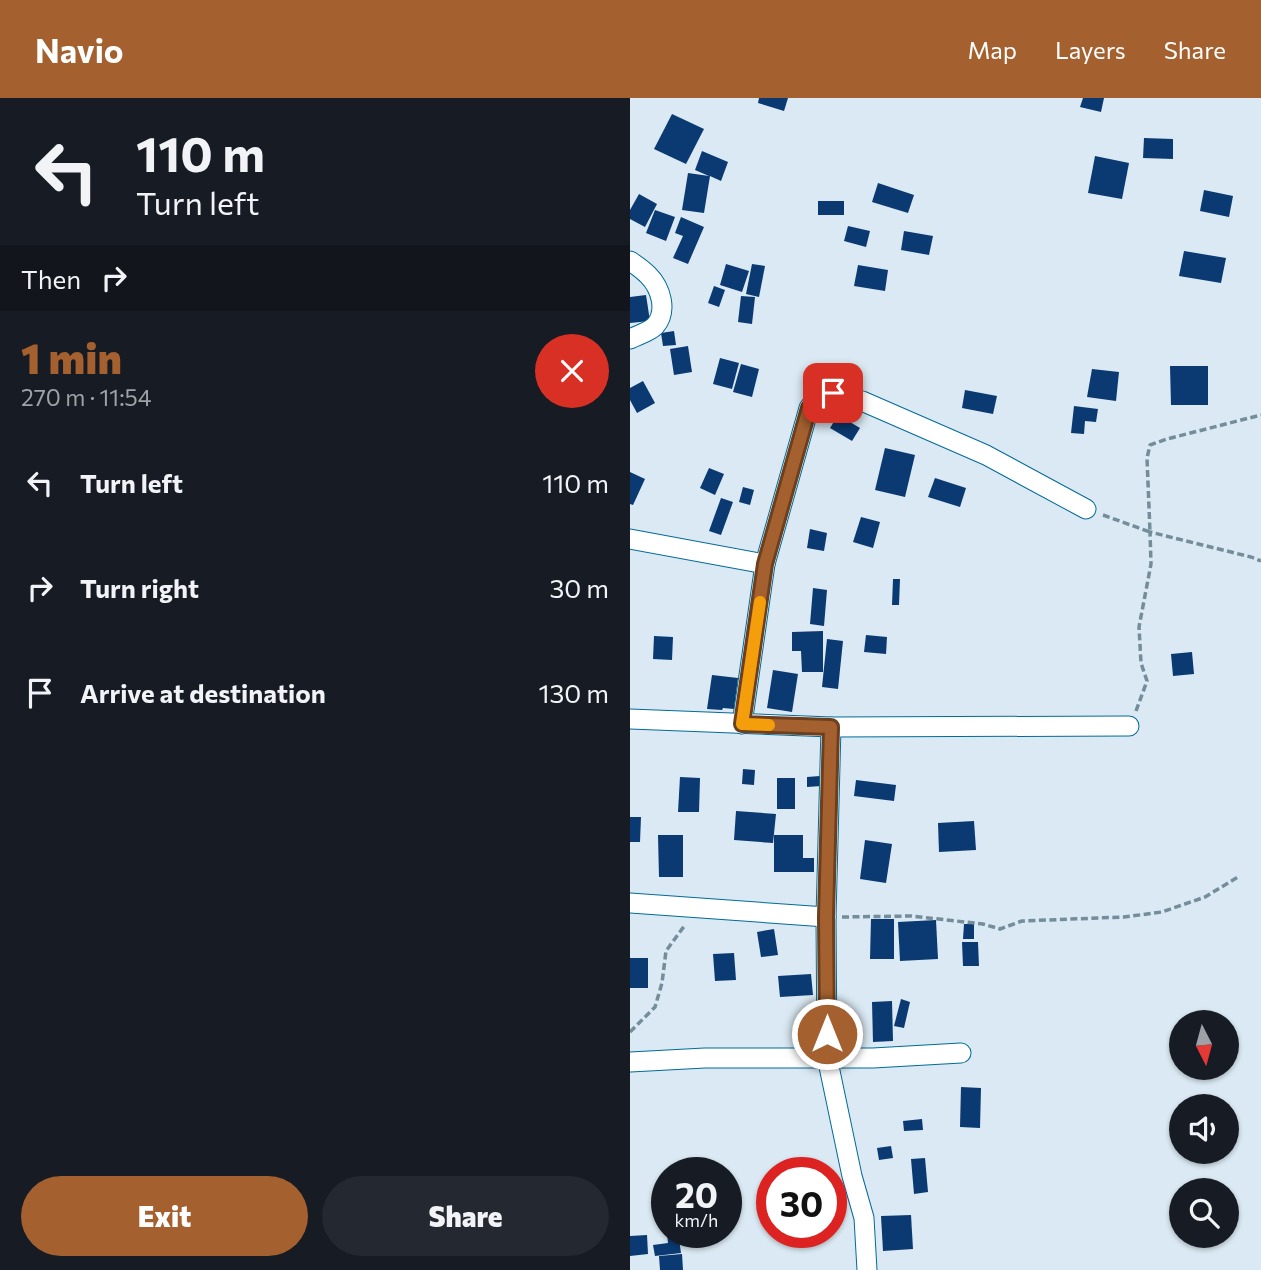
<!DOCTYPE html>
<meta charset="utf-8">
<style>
body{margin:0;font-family:Commissioner,sans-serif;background:#242831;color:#f1f3f6;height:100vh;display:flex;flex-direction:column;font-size:26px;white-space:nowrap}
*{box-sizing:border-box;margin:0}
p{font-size:23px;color:#9ea1a6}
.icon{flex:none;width:38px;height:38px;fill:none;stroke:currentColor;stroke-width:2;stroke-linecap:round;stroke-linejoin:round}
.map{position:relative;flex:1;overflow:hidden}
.panel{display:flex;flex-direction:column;background:#171b24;width:630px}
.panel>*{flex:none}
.top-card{background:#171b24;color:#f1f3f6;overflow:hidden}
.needle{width:46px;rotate:174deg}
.buttons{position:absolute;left:539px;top:912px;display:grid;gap:14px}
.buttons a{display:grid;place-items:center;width:70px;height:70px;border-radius:50%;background:#171b24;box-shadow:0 2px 5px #0004;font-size:35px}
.speed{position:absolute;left:21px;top:1059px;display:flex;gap:14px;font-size:35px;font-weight:700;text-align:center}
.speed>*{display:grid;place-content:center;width:91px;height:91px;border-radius:50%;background:#171b24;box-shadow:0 2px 5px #0004;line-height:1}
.speed small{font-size:18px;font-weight:400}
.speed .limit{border:10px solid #d22;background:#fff;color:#111}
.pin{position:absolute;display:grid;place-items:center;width:60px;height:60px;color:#fff;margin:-30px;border-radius:14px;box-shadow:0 4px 10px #0006}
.me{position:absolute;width:77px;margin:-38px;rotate:0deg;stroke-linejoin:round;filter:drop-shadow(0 0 5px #0008)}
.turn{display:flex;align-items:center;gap:24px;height:147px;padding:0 21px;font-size:32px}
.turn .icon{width:91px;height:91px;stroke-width:2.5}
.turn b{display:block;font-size:49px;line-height:60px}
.then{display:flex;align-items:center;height:66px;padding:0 21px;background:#0003;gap:14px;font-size:26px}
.round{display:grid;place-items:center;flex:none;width:74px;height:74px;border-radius:37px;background:#242831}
.headline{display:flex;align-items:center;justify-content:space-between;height:119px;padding:0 21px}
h1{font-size:42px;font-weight:800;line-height:52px;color:#a4612f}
.button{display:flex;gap:14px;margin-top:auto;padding:14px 21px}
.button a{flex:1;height:80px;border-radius:42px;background:#a4612f;color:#fff;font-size:28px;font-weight:800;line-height:80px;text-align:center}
.button a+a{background:#242831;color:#f1f3f6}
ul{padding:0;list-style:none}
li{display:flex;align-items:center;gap:21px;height:105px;padding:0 21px}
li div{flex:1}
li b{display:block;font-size:26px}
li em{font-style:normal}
header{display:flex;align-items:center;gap:42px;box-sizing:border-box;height:98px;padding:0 35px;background:#a4612f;color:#fff}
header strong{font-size:33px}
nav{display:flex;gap:38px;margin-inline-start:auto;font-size:24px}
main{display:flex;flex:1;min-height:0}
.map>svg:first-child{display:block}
.building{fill:#0a3a71}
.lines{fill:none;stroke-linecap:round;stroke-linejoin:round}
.street-casing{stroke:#006b97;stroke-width:21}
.path{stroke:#738d9b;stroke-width:3.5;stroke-dasharray:7 3.5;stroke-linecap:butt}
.street{stroke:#fff;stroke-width:19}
.route-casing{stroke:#6b3f1f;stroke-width:18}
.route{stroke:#a4612f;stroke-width:12}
.slow{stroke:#f59e0b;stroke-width:12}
</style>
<header>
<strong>Navio</strong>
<nav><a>Map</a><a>Layers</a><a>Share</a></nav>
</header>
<main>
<section class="panel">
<div class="top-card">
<div class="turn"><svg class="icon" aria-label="left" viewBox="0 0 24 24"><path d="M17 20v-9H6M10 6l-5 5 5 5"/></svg><div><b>110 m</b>Turn left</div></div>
<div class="then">Then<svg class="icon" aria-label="right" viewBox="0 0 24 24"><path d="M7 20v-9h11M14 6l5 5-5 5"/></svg></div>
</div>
<div class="headline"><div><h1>1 min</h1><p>270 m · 11:54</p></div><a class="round" style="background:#d93025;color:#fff"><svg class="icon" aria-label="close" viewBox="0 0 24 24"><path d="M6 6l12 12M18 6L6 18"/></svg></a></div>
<ul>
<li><svg class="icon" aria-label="left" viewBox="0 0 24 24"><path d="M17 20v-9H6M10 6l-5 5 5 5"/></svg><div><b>Turn left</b></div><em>110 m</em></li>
<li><svg class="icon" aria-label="right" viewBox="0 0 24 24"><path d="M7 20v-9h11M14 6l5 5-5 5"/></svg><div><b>Turn right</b></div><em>30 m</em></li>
<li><svg class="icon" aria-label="arrive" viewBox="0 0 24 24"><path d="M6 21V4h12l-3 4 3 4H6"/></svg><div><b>Arrive at destination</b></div><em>130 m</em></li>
</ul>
<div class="button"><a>Exit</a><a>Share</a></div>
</section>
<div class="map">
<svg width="631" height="1172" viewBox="0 0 631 1172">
<rect width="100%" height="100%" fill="#dae9f3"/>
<!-- building -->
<g class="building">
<path d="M129 0H158L154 13 128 5Z"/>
<path d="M453 0H474L471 14 450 9Z"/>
<path d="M42 16 74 31 56 66 24 51Z"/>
<path d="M514 40 543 41V61L513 60Z"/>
<path d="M72 53 98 64 91 83 80 78 74 115 52 112 58 75 79 78 65 72Z"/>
<path d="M465 58 499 65 492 101 458 95Z"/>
<path d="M248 85 284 97 278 115 242 104Z"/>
<path d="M574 92 603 98 599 119 570 113Z"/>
<path d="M9 96 27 106 15 129 0 121V112Z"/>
<rect x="188" y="103" width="26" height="14"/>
<path d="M25 112 45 119 36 143 16 135Z"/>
<path d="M51 119 74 129 58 166 43 160 53 138 45 135Z"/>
<path d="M218 128 240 133 236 149 214 143Z"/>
<path d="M274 133 303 138 299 157 271 152Z"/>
<path d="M554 153 596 160 591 185 549 178Z"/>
<path d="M96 166 119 173 112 194 90 187Z"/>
<path d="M122 166 135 168 129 199 116 196Z"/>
<path d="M228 167 258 172 255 193 224 188Z"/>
<path d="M84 188 95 192 89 209 78 205Z"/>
<path d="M16 197 20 223 0 225V199Z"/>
<path d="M111 198 125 199 122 226 108 224Z"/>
<path d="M44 233 46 247 33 248 31 235Z"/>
<path d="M58 248 62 274 44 277 40 251Z"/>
<path d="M90 260 109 265 102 291 83 286Z"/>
<path d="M111 266 129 271 122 299 103 294Z"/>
<path d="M540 268H578V307H541Z"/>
<path d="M462 271 489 274 486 303 457 299Z"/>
<path d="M13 283 25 305 7 315 0 302V290Z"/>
<path d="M335 292 367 298 363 316 332 310Z"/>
<path d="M444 308 468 311 466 324 455 323 454 336 441 335Z"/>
<path d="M208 317 230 330 222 343 200 330Z"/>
<path d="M255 350 285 357 275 399 245 392Z"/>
<path d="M79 370 94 376 85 397 70 390Z"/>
<path d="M0 374 15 381 3 407 0 406Z"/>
<path d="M305 380 336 390 330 409 298 399Z"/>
<path d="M113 389 124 392 120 407 109 404Z"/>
<path d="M91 400 103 404 91 437 79 433Z"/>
<path d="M231 419 250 424 243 450 223 444Z"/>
<path d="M180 431 197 435 194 453 177 450Z"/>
<path d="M263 481H270L269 507H262Z"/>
<path d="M183 490 197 492 194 528 180 526Z"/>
<path d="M193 533V574H172L171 553H162V534Z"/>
<path d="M236 537 257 539 256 556 234 554Z"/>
<path d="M24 538 43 539 42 562 23 561Z"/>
<path d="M197 541 213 543 208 591 192 589Z"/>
<path d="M562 554 564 576 543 578 541 556Z"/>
<path d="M143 572 168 576 162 614 137 610Z"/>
<path d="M82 577 108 580 104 611 93 610 92 612 77 611Z"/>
<path d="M113 671 125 672 124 687 112 686Z"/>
<path d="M190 678 191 688 177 689V679Z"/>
<path d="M50 679 70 680 69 714H48Z"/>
<rect x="147" y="680" width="18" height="31"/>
<path d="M226 682 266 687 264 703 224 698Z"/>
<path d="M106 713 146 716 143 745 104 742Z"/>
<path d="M0 719H11L10 744H0Z"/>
<path d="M344 723 346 752 309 754 308 725Z"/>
<path d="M28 737H53V779H29Z"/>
<path d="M144 737H173V760H184V774H144Z"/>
<path d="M235 742 262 746 256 785 230 781Z"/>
<path d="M241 821H264V861H240Z"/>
<path d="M306 822 308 861 270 863 268 824Z"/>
<path d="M334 826H344V841H333Z"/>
<path d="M144 831 148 857 131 859 127 834Z"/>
<path d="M332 844H348L349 868H333Z"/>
<path d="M104 855 106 882 85 883 83 856Z"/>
<rect x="0" y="860" width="18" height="30"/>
<path d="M181 876 183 897 150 899 148 878Z"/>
<path d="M271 901 280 904 274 930 264 928Z"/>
<path d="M262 903 263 943 243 944 242 904Z"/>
<path d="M331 989 351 990 350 1030 330 1029Z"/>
<path d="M292 1021 293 1032 274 1033 273 1023Z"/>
<path d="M261 1048 263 1060 249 1062 247 1050Z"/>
<path d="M295 1060 298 1094 284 1096 281 1061Z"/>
<path d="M281 1117 283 1151 253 1153 251 1118Z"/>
<path d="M48 1134 51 1155 25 1158 23 1147 38 1145 37 1135Z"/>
<path d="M17 1137 18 1156 0 1158V1138Z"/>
<path d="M52 1156 53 1172H30L29 1158Z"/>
</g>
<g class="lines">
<!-- street casing -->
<g class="street-casing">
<g id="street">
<path d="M0 163C6 167 13 172 18 177 31 190 38 213 25 228 19 234 8 237 0 241"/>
<path d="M0 441 135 466"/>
<path d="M0 621 201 629 499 628"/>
<path d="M112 626 135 466 179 310 188 298 203 295 232 303 356 357 456 411"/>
<path d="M201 629 196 819 197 959 222 1078 234 1120 237 1172"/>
<path d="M0 805 196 819"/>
<path d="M0 964 75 960H243L331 955"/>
</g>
</g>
<!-- path -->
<g class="path">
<path d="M473 417 520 434 517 360 520 347 537 341 631 317"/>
<path d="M506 613 517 583 511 565 509 529 521 466 520 434 621 459 631 463"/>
<path d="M212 819 281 818 353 826 370 831 392 823 494 819 532 814 575 799 608 779"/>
<path d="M0 934 25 909 32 885 36 853 55 827"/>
</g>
<!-- street -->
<use href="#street" class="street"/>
</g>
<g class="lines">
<!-- route casing -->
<g class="route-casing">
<path id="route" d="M197 936 196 819 201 629 112 626 135 466 179 310 188 299 203 295"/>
</g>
<!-- route -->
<use href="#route" class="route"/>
<!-- slow -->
<path class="slow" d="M130 504 112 626 139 627"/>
</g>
</svg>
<div class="buttons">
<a><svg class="needle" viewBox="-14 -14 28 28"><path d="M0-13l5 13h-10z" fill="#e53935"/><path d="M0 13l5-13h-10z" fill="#9ea1a6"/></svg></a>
<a><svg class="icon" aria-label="sound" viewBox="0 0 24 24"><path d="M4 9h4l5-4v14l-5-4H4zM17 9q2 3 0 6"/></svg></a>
<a><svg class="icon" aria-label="search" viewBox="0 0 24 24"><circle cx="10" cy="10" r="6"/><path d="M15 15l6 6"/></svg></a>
</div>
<div class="speed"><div>20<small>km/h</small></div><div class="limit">30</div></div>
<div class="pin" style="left:203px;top:295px;background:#d93025"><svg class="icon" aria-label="arrive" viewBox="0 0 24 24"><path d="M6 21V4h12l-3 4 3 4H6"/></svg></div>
<svg class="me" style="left:197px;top:936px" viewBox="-20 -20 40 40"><circle r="17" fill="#a4612f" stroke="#fff" stroke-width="3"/><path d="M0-11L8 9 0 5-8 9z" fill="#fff"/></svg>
</div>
</main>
